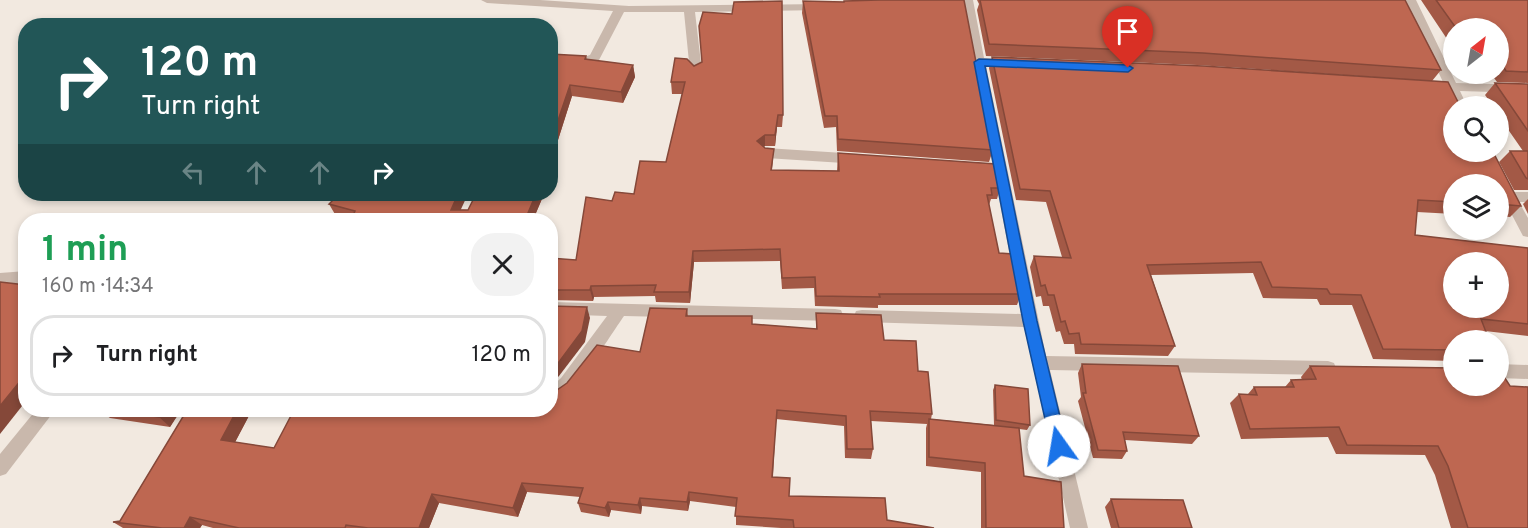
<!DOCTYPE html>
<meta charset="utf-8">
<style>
body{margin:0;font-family:Overpass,sans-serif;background:#f2f2f2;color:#202124;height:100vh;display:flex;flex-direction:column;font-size:22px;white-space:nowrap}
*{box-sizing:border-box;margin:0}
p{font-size:20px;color:#757577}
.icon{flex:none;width:33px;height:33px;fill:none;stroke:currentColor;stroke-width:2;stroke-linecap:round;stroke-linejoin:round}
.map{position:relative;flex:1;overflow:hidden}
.drawer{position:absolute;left:18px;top:213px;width:540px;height:204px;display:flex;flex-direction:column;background:#fff;border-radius:24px;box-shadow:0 3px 9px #0003}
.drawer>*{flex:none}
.hud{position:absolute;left:18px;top:18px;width:540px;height:183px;border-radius:24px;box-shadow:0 3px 9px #0003;background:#225657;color:#fff;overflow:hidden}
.needle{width:39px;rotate:31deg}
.tools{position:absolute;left:1443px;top:18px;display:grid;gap:12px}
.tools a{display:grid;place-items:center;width:66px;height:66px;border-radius:50%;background:#fff;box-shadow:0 3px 9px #0003;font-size:30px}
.pin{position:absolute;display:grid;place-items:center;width:51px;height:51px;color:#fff;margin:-62px -26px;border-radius:50% 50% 50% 0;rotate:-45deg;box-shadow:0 0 6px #0007}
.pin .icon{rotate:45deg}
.me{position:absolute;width:66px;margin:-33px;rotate:347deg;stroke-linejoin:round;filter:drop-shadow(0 0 4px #0008)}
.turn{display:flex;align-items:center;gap:21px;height:126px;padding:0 24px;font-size:27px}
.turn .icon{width:78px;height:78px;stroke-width:2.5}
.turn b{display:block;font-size:42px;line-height:51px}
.lanes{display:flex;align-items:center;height:57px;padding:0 24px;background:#0003;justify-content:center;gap:30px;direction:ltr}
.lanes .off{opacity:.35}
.round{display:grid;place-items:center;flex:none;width:63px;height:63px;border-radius:24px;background:#f2f2f2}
.head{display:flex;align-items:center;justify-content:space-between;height:102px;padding:0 24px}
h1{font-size:36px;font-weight:700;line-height:45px;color:#1e9e55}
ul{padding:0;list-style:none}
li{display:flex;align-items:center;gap:18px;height:81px;margin:0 12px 9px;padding:0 12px;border:3px solid #e0e0e0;border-radius:24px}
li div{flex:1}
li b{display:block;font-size:22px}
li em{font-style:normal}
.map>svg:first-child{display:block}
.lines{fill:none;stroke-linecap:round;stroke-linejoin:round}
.street{fill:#c9b8ac;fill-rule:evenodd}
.wall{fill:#a35946}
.shaded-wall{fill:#854839}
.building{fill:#be6751;stroke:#854839;stroke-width:1.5;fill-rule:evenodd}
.route{fill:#1a73e8;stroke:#114b97;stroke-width:1.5}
</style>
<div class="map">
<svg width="1528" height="528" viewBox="0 0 1528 528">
<rect width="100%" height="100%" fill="#f2e9e0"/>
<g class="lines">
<!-- street -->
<g class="street">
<path d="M481 0H540L629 6 823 4 829 7 823 10 695 12 702 72 696 76 690 72 684 12H624L599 60 582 66 550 65V57L581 58 590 55 613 11 487 3Z"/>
<path d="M961 0H973L984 58 1009 59 1015 63 1009 67 986 66 1046 356 1328 361 1334 363 1336 368 1334 373 1328 375 1050 370 1088 528H1070L1024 327 862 322 856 321 854 316 856 311 862 310 1021 314Z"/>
<path d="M1404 0H1416L1456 83 1528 85V93L1460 91 1467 106H1455L1447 90 1427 89 1425 86 1427 83 1443 82Z"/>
<path d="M766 148 859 154 866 159 859 164 766 158 759 153Z"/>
<path d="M1508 189 1514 192H1528V202H1519L1528 218V237L1523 236 1501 194Z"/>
<path d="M313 213 318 214 319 220H304L308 214Z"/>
<path d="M26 271V283L0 285V273Z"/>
<path d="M550 302 835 309 841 310 843 315 841 320 835 321 624 316C609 337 573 398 550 406V388L561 378 607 316 550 314Z"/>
<path d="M1498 364 1528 365V379L1498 378Z"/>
<path d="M36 410H55L6 474 0 476V454Z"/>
</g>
</g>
<!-- wall -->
<g class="wall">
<path d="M977 0H1405L1441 70 1432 81 1197 65 986 56 977 10 979 4Z"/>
<path d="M1421 0H1528V83L1497 82 1491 74H1498V28H1454V40L1447 39Z"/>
<path d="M803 1 844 2 993 150 989 162 837 151 836 127 824 128 802 13Z"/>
<path d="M550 54 586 56 587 60 633 65 635 77 623 103 572 96 550 165Z"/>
<path d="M992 57 1454 106 1521 206 1510 217 1498 216V184H1454V214L1417 212 1415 235 1528 248V336L1485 331 1454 340V361L1373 359 1352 305H1320L1317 299 1263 298 1253 273 1151 275 1175 346 1168 356 1075 354 1074 344H1064L1060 331 1056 332 1049 306H1043L1041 296 1036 297 1030 267 1034 256 1062 257 1046 202 1016 200 989 68Z"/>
<path d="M694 66 783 115 782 127H777L775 146H765L763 147 773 161 772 170 837 171 838 153 1000 188 997 199H991L989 205 999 253 1021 294 1017 305H878V308L815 306 814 288 782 289 780 261 694 262 690 303 656 302 655 296 594 297 593 301 550 300V258L576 260 612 201 634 194 666 162 682 94H672L671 82Z"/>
<path d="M1495 83 1528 84V190H1514L1499 162 1510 151H1523L1498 115V106H1493L1485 95Z"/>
<path d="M544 194 533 220H351L336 216 329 204 468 210Z"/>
<path d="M1528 199V214L1523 204Z"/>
<path d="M687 309 688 316 752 324 816 329V313L884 340 918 371 932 414 931 419 994 425 993 390 995 385 1030 425 1027 430 1019 429 1024 476 1064 528H981V472L926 466V428L927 424 871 421 873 449 871 459 845 458 844 426 776 419 773 477 789 496 887 520 934 528H781L736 525V507L690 501 688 511 642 506 641 514 611 510 609 517 581 512 578 503 580 497 527 492 518 517 439 503 429 528H213L202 525 200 528H123L113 522 120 521 187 410H252L235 442 274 448 550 410 640 352Z"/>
<path d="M1082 364 1199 436 1192 444 1125 440 1127 451 1122 459 1093 458 1078 401 1081 397 1078 373Z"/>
<path d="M1310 366 1454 368 1528 528H1451L1435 475 1425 455 1336 454 1328 437 1241 439 1230 403 1239 394H1248L1254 387H1285L1291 380H1302L1301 377Z"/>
<path d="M99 410H181L170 427 110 418Z"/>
<path d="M1111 499 1192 528H1111L1105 507Z"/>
</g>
<!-- shaded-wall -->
<g class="shaded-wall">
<path d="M633 65 635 77 623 103 621 92Z"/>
<path d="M570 85 572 96 550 165V144Z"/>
<path d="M778 115 777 127 775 146V135Z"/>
<path d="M765 135V146L757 153V141Z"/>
<path d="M458 194H468L456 220 451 210Z"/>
<path d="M536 194H544L533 220H525Z"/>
<path d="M693 251 694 262 690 303 689 292Z"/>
<path d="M591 286 594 297 593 301 590 290Z"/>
<path d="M587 307 590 318 585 342 559 376 550 385V371Z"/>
<path d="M26 374V401L0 434V406Z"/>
<path d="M163 410H181L170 427 159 417Z"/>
<path d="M237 410H252L231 450 221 440Z"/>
<path d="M522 483 527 492 518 517 513 508Z"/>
<path d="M689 492 690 501 688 511 687 502Z"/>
<path d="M432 494 439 503 429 528H419Z"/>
<path d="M640 498 642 506 641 514 638 505Z"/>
<path d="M608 502 611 510 609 517 605 508Z"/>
<path d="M190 517 202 525 200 528H184Z"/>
</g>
<!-- building -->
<g class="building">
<path d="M880 0H964L993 150 838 139 837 116H825L803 1 844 2V1Z"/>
<path d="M980 0H1405L1441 70 1203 53 989 44Z"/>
<path d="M1436 0H1528V72L1506 71 1498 58V28H1456Z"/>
<path d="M782 1 783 115H778L775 135H765L757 141 765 148 774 149 771 170 839 171 838 153 996 164 1000 188H991L992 195H987L999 253 1013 254 1021 294H879L880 297 816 296 815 277 782 278 780 249 693 251 689 292H654L656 285 591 286 590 290H550V258L576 260 586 197 612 201 615 192 634 194 640 161 666 162 685 82H671L675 58 687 59 694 66 702 62 699 26 703 12 732 14 734 2Z"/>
<path d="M550 54 586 56 585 59 633 65 621 92 570 85 550 144Z"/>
<path d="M992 57 1203 66 1448 82 1460 106H1454V152H1493L1521 206 1498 204V184H1454V202L1418 200 1415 235 1528 248V324L1481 319 1489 340H1454V350L1383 349 1361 295 1330 294 1327 289 1272 287 1261 262 1147 265 1175 346 1081 344 1079 333 1069 334 1065 321 1061 322 1054 295H1048L1045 285 1041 286 1034 256 1071 258 1050 191 1020 189ZM1454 262H1498V308H1454Z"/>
<path d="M1495 83 1528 84V131Z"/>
<path d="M1510 151H1528V179L1526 178Z"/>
<path d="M339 194H383L388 195 389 194H458L451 210H468L476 194H536L525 220H351L355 211 329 204Z"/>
<path d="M0 282 26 285V374L0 406Z"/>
<path d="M550 306 587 307 582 331 556 366 550 371Z"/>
<path d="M650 308 687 309 686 316H752V324L817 329 816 313 881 315 884 340 916 341 918 371 928 372 932 414 870 411 873 449H847L846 416 777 410 772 477 790 478 789 496 885 498 887 520 934 528H794L793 520 735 516 737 498 689 492 687 502 640 498 638 505 608 502 605 508 578 503 583 488 522 483 513 508 432 494 419 528H368L346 525 345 528H239L190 517 184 528H162L113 522 120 521 187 410H237L221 440 274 448 294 410H550V395L567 383 597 345 640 352Z"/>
<path d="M1082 364 1178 366 1199 436 1123 432 1127 451 1098 450 1083 393H1086Z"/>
<path d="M1310 366 1454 368V386H1498V367L1510 386 1528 387V528H1468L1448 466 1438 446 1347 445 1339 427 1250 429 1239 394 1257 395 1254 387H1294L1291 380 1316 379Z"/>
<path d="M995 385 1028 389 1030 425 996 420Z"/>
<path d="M106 410H163L159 417Z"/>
<path d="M929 419 1019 428 1024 476 1061 482 1064 528H986L985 463 929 457Z"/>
<path d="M1111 499 1183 500 1192 528H1119Z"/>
</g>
<!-- route -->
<path class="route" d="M979 59 1128 65 1133 68 1128 72 985 66 1037 321 1067 446 1065 451 1059 453 1054 451 1051 446 1023 321 974 62Z"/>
</svg>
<div class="tools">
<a><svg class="needle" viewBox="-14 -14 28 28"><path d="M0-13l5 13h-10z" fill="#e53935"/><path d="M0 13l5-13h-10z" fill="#757577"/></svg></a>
<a><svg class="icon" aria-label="search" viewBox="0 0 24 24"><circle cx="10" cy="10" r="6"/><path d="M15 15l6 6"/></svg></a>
<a><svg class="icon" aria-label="layers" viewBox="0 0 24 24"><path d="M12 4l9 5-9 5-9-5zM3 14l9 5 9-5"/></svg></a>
<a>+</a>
<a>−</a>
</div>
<div class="pin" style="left:1128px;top:68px;background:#d93025"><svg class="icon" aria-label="arrive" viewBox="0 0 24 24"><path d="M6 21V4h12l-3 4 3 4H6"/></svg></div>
<svg class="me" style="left:1059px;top:446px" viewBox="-20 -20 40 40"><circle r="19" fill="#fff"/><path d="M0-13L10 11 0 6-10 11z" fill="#1a73e8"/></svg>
<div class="hud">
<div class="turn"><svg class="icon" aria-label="right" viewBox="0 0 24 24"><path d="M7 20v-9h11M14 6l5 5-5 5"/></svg><div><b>120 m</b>Turn right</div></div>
<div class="lanes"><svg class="icon off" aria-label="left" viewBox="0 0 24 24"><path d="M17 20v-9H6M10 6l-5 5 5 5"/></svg><svg class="icon off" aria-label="ahead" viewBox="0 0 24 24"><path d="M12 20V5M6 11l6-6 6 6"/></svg><svg class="icon off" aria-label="ahead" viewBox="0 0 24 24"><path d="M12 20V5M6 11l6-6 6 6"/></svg><svg class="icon" aria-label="right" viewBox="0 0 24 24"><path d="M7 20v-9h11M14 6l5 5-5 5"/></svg></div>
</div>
<section class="drawer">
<div class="head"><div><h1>1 min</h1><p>160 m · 14:34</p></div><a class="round"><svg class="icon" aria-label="close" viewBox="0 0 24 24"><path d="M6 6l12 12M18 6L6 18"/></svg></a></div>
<ul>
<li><svg class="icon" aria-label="right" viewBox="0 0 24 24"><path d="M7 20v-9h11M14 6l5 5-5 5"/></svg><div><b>Turn right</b></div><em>120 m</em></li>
</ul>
</section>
</div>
